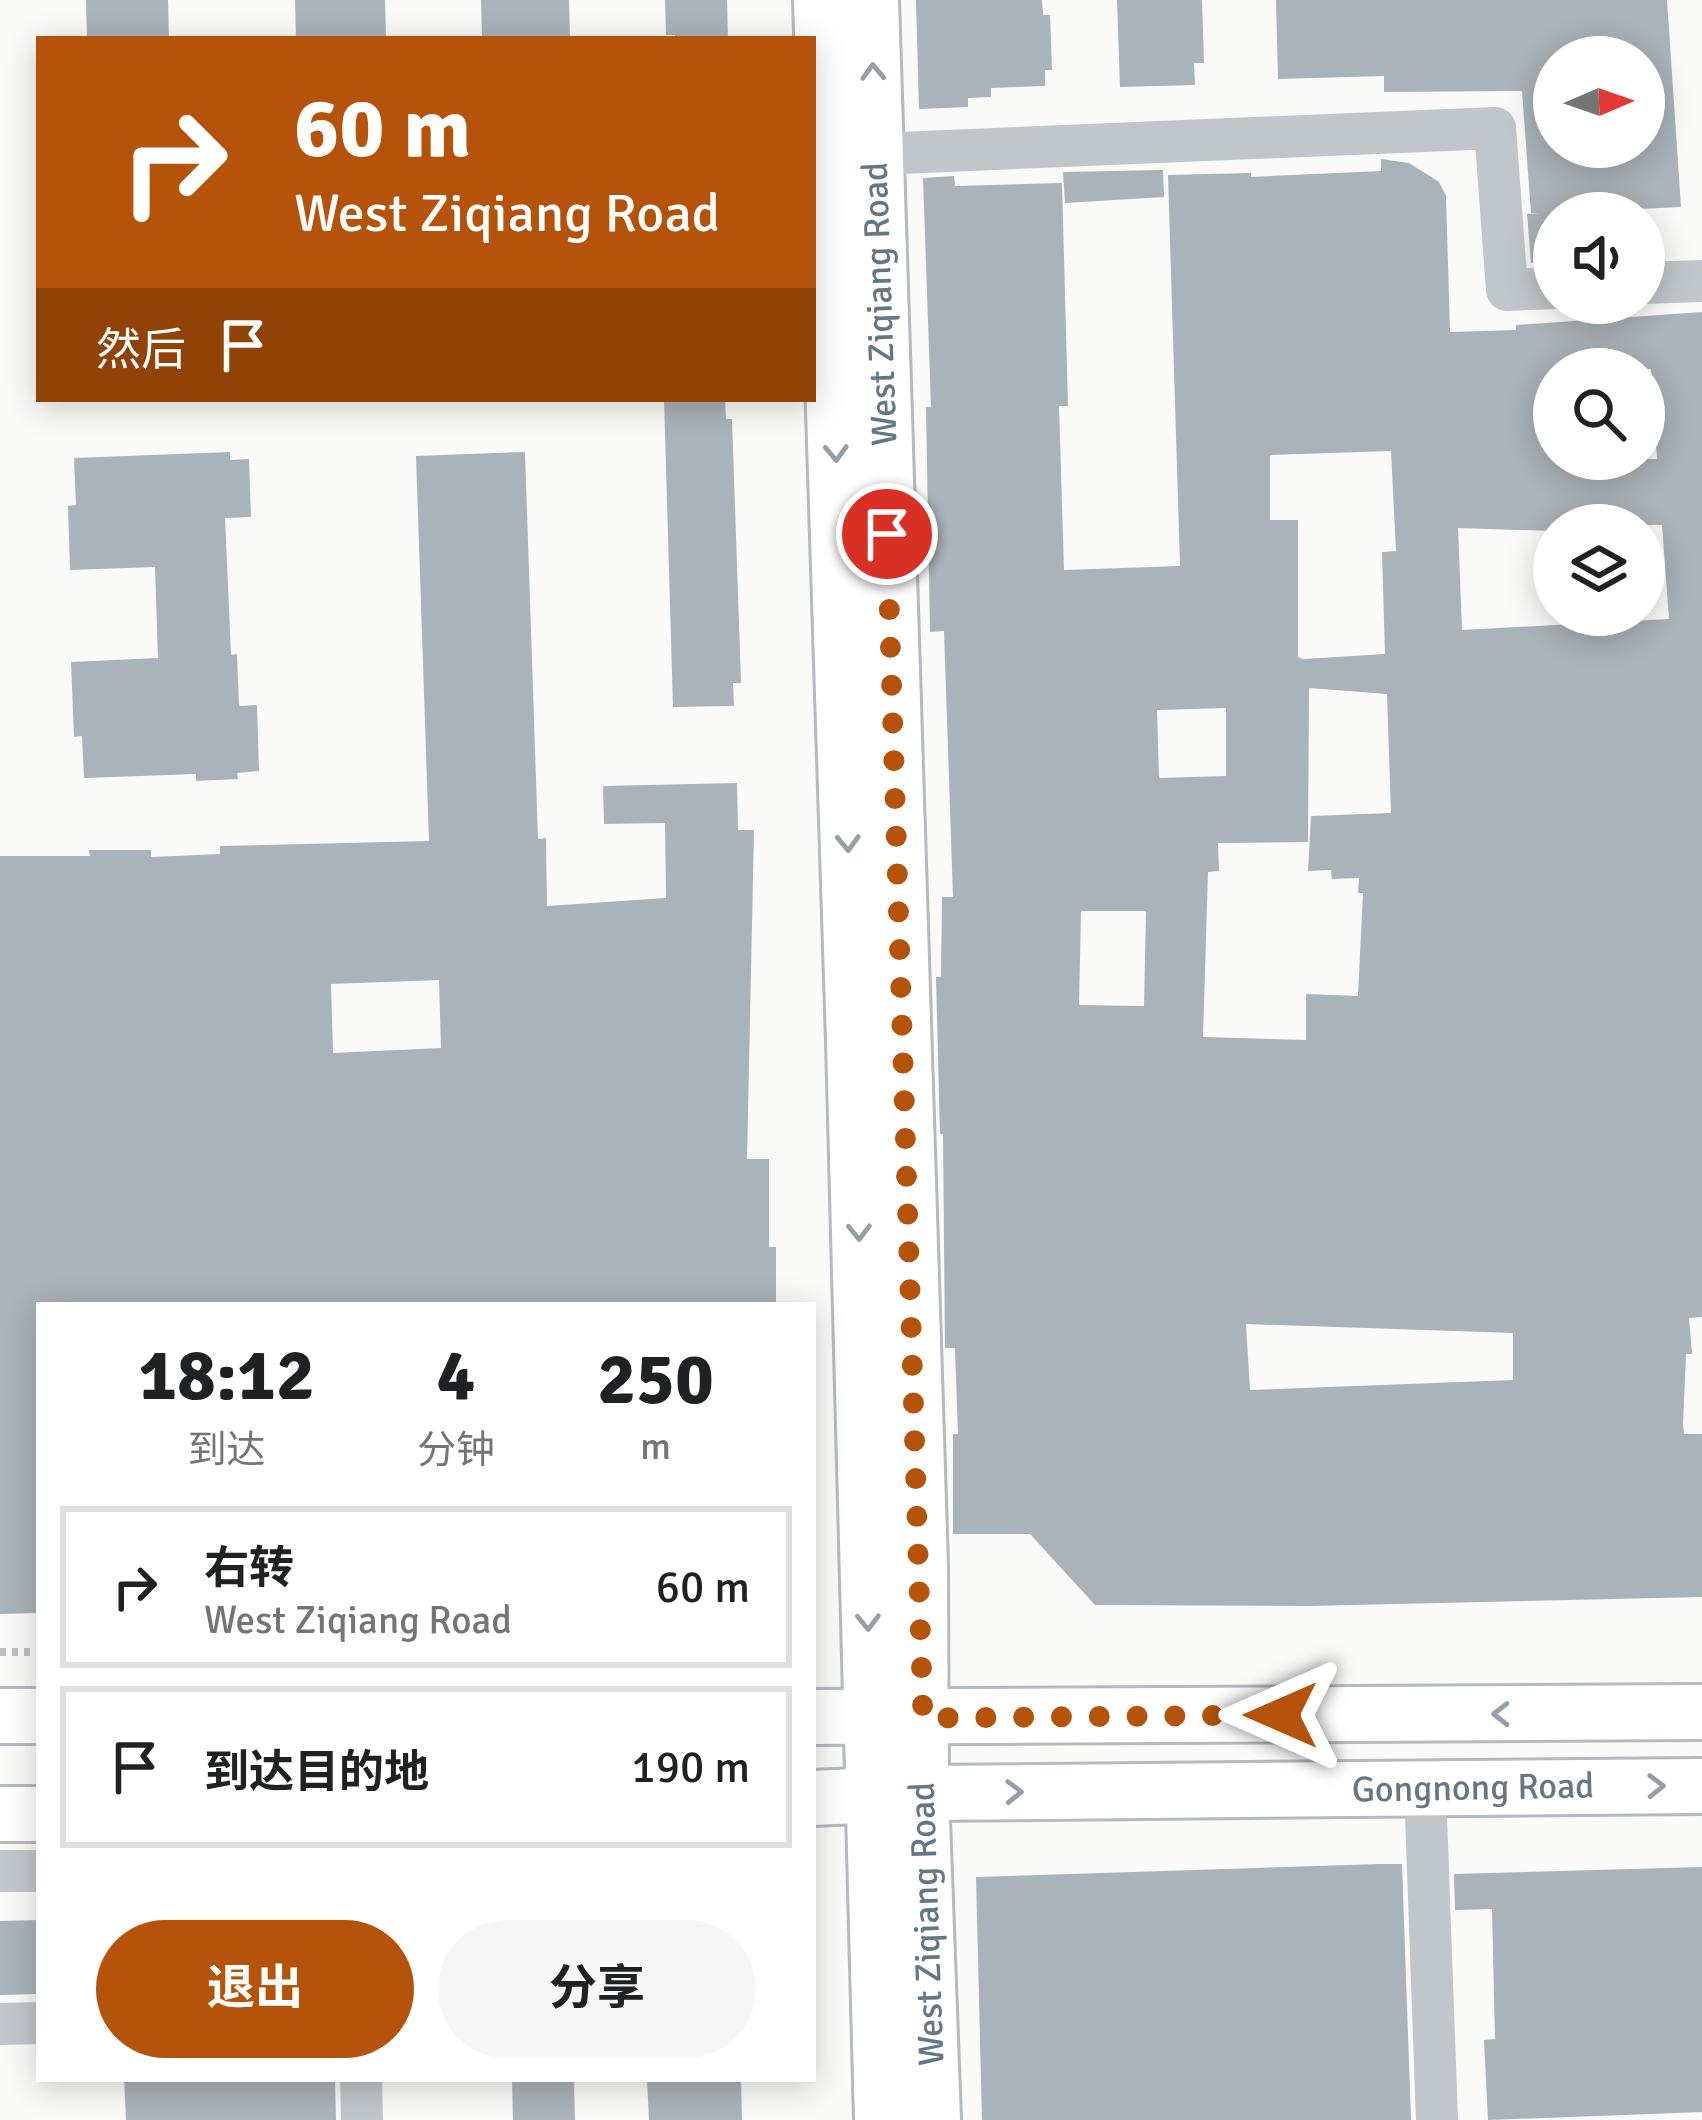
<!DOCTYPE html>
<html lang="zh">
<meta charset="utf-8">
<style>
body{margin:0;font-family:Signika,"Noto Sans SC",sans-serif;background:#f6f6f6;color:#202124;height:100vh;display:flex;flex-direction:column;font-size:45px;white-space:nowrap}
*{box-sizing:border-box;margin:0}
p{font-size:39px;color:#757577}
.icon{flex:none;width:66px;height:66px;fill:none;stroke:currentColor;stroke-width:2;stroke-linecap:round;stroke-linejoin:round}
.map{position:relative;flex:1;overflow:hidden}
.details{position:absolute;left:36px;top:1302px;width:780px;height:780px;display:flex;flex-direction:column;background:#fff;border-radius:0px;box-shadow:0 6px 30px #0003}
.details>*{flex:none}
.top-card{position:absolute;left:36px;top:36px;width:780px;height:366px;border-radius:0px;box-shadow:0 6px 30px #0003;background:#b45309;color:#fff;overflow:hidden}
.needle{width:78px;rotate:88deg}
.tools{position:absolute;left:1533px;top:36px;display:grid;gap:24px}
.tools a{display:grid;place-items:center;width:132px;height:132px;border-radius:50%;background:#fff;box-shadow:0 6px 30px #0003;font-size:60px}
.pin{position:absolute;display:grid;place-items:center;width:102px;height:102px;color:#fff;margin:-51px;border:6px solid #fff;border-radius:50%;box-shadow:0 3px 12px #0007}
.me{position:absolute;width:132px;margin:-66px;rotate:270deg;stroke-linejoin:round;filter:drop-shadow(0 0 9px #0008)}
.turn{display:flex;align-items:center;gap:42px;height:252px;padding:0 60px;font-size:54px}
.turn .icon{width:156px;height:156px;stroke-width:2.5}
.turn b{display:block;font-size:84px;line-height:102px}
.then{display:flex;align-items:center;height:114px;padding:0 60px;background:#0003;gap:24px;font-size:45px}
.eta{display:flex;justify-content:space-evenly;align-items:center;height:204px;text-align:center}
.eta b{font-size:72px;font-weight:700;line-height:84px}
.primary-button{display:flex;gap:24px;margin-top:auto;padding:24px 60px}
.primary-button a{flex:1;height:138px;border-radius:72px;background:#b45309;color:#fff;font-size:48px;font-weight:700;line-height:138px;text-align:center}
.primary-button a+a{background:#f6f6f6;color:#202124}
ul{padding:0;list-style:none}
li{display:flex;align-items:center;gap:36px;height:162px;margin:0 24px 18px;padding:0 36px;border:6px solid #e0e0e0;border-radius:0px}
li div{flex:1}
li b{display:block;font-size:45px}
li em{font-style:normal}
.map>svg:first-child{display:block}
.building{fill:#aab3b9;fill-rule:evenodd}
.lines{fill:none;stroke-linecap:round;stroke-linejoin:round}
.major-casing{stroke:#b5babe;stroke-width:60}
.path{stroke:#bbbfc2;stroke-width:8;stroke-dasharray:6 6;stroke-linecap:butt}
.minor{stroke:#c1c6ca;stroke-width:42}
.major{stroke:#fff;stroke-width:54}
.oneway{stroke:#93a0a8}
.route{stroke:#b45309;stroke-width:21;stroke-dasharray:0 37.8}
.labels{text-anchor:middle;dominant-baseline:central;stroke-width:12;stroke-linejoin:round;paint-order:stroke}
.street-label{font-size:36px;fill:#657782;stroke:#fff}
</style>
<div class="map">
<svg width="1702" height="2120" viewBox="0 0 1702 2120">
<rect width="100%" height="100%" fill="#fafaf8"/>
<!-- building -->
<g class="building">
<path d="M86 0H168L169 39H87Z"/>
<path d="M295 0H385L386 39H296Z"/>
<path d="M481 0H569L570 39H482Z"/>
<path d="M665 0H727L728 39H675V35H666Z"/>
<path d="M916 0H1042L1043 15H1050L1052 70H1045V86L991 88V97L968 98V107L919 109Z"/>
<path d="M1117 0H1202L1204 63H1194L1195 85 1120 87Z"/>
<path d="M1276 0H1667L1681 207 1554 213V263H1531L1527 214 1540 213H1531L1522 91 1384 92V76L1278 79ZM1554 57H1644V147H1554Z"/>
<path d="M1381 159 1409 163 1439 182 1446 196 1450 332 1516 330V325L1702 312V1317L1689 1318 1692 1354H1686L1683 1425 1684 1434H1702V1597L1308 1606 1095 1605 1030 1534H953V1434H958L955 1348H945L943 1134H940L936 977H941L942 897H953L944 631 930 632 926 407H931L923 178 954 176 955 186 1062 183 1068 406H1059L1064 570 1180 566 1168 175 1251 173V177L1381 171ZM1554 369H1651L1657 459H1554ZM1391 451 1396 551 1382 552 1385 654 1303 659 1298 657V520H1270V455ZM1554 525H1662L1669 619 1462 630 1458 528 1554 531ZM1309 688 1387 694 1391 813 1311 816 1308 871 1331 870 1332 879 1359 878 1358 893H1363L1358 996 1306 994V1040L1203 1037 1208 872 1219 871 1218 843 1308 842ZM1226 708V776L1159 778 1157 710ZM1081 911H1146L1144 1006 1079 1005ZM1246 1324 1513 1333V1380L1250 1390Z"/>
<path d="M1163 170 1164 197 1065 203 1063 172Z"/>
<path d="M664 399H725L726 419H732L741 683H733L734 706 673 707Z"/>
<path d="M230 452V460L249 459 251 517 225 518 231 655 237 654 239 706 257 705 259 771 237 773 238 779 196 781V774L84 778 82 736 74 737 71 662 158 658 155 567 70 570 68 506 76 505 74 458Z"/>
<path d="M525 452 538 839 546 838 547 906 666 898 665 823 604 824 603 786 737 783 738 830H754L747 1159H769V1247H776V1305H39V1613L0 1614V856H90L89 850H151V857L220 854V846L429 841 416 456ZM439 980 441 1048 333 1053 331 984Z"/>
<path d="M1379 1864H1402L1411 2120H982L976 1877Z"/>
<path d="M1702 1867V2112L1488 2120 1484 2040 1495 2039 1492 1909 1455 1910 1454 1874Z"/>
<path d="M39 1920V1994L0 1995V1921Z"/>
<path d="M124 2079H335L336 2120H126Z"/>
<path d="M512 2079H574L575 2120H513Z"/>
<path d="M647 2079H741L742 2120H649Z"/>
</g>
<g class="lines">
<!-- major casing -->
<g class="major-casing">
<g id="major">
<path d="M821 0 854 1041 882 2120"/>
<path d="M871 0 920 1566 921 1793 933 2120"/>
<path d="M0 1716H39"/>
<path d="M813 1717 1702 1712"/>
<path d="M813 1798 921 1793 1702 1786"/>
<path d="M0 1814H39"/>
</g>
</g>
<!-- path -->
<path class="path" d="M0 1652H39"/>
<!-- minor -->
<g class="minor">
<path d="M875 154 1495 128 1507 290 1554 288"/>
<path d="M1644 283 1702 281"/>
<path d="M1425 1788 1437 2120"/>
<path d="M0 1871H39"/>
<path d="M0 2024 39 2023"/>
<path d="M361 2079 362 2120"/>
</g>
<!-- major -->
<use href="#major" class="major"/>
</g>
<!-- one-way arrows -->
<defs><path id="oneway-chevron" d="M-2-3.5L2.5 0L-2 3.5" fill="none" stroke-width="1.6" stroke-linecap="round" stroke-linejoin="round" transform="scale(3)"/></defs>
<g class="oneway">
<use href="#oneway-chevron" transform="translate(873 72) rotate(-92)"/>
<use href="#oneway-chevron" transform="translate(836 453) rotate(88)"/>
<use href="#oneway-chevron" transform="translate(848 843) rotate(88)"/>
<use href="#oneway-chevron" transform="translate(859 1232) rotate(89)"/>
<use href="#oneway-chevron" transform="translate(868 1622) rotate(89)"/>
<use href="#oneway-chevron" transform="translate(1501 1714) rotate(180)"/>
<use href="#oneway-chevron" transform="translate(1656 1786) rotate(-1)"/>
<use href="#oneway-chevron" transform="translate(1014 1792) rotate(-1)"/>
</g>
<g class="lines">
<!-- route -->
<path class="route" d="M887 534 923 1718 1281 1715"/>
</g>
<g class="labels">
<!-- street labels -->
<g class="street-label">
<text transform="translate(880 304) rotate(-92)">West Ziqiang Road</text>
<text transform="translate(1473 1788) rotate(-1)">Gongnong Road</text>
<text transform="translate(927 1924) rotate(-92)">West Ziqiang Road</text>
</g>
</g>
</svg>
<div class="tools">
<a><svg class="needle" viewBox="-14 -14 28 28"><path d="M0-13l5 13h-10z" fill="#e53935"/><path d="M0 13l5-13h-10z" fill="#757577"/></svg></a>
<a><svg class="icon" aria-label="sound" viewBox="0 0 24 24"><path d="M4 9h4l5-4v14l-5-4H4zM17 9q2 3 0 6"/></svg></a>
<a><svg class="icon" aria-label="search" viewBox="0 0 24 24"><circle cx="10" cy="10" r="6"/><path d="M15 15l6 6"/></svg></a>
<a><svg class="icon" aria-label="layers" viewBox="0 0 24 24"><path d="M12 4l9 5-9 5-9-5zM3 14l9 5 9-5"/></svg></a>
</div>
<div class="pin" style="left:887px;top:534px;background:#d93025"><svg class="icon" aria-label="arrive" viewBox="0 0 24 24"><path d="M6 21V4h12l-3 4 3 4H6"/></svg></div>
<svg class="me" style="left:1281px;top:1715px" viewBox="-20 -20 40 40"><path d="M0-17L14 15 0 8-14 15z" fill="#b45309" stroke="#fff" stroke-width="4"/></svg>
<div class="top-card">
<div class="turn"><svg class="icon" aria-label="right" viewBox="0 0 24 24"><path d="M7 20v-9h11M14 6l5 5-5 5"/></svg><div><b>60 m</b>West Ziqiang Road</div></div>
<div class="then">然后<svg class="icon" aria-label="arrive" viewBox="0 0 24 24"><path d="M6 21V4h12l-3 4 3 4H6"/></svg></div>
</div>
<section class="details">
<div class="eta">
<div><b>18:12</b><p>到达</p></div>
<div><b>4</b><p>分钟</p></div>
<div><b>250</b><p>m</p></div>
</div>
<ul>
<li><svg class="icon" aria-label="right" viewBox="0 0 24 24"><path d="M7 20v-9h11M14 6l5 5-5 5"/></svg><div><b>右转</b><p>West Ziqiang Road</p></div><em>60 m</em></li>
<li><svg class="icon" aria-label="arrive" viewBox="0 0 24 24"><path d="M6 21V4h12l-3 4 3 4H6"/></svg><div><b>到达目的地</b></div><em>190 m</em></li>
</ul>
<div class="primary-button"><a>退出</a><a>分享</a></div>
</section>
</div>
